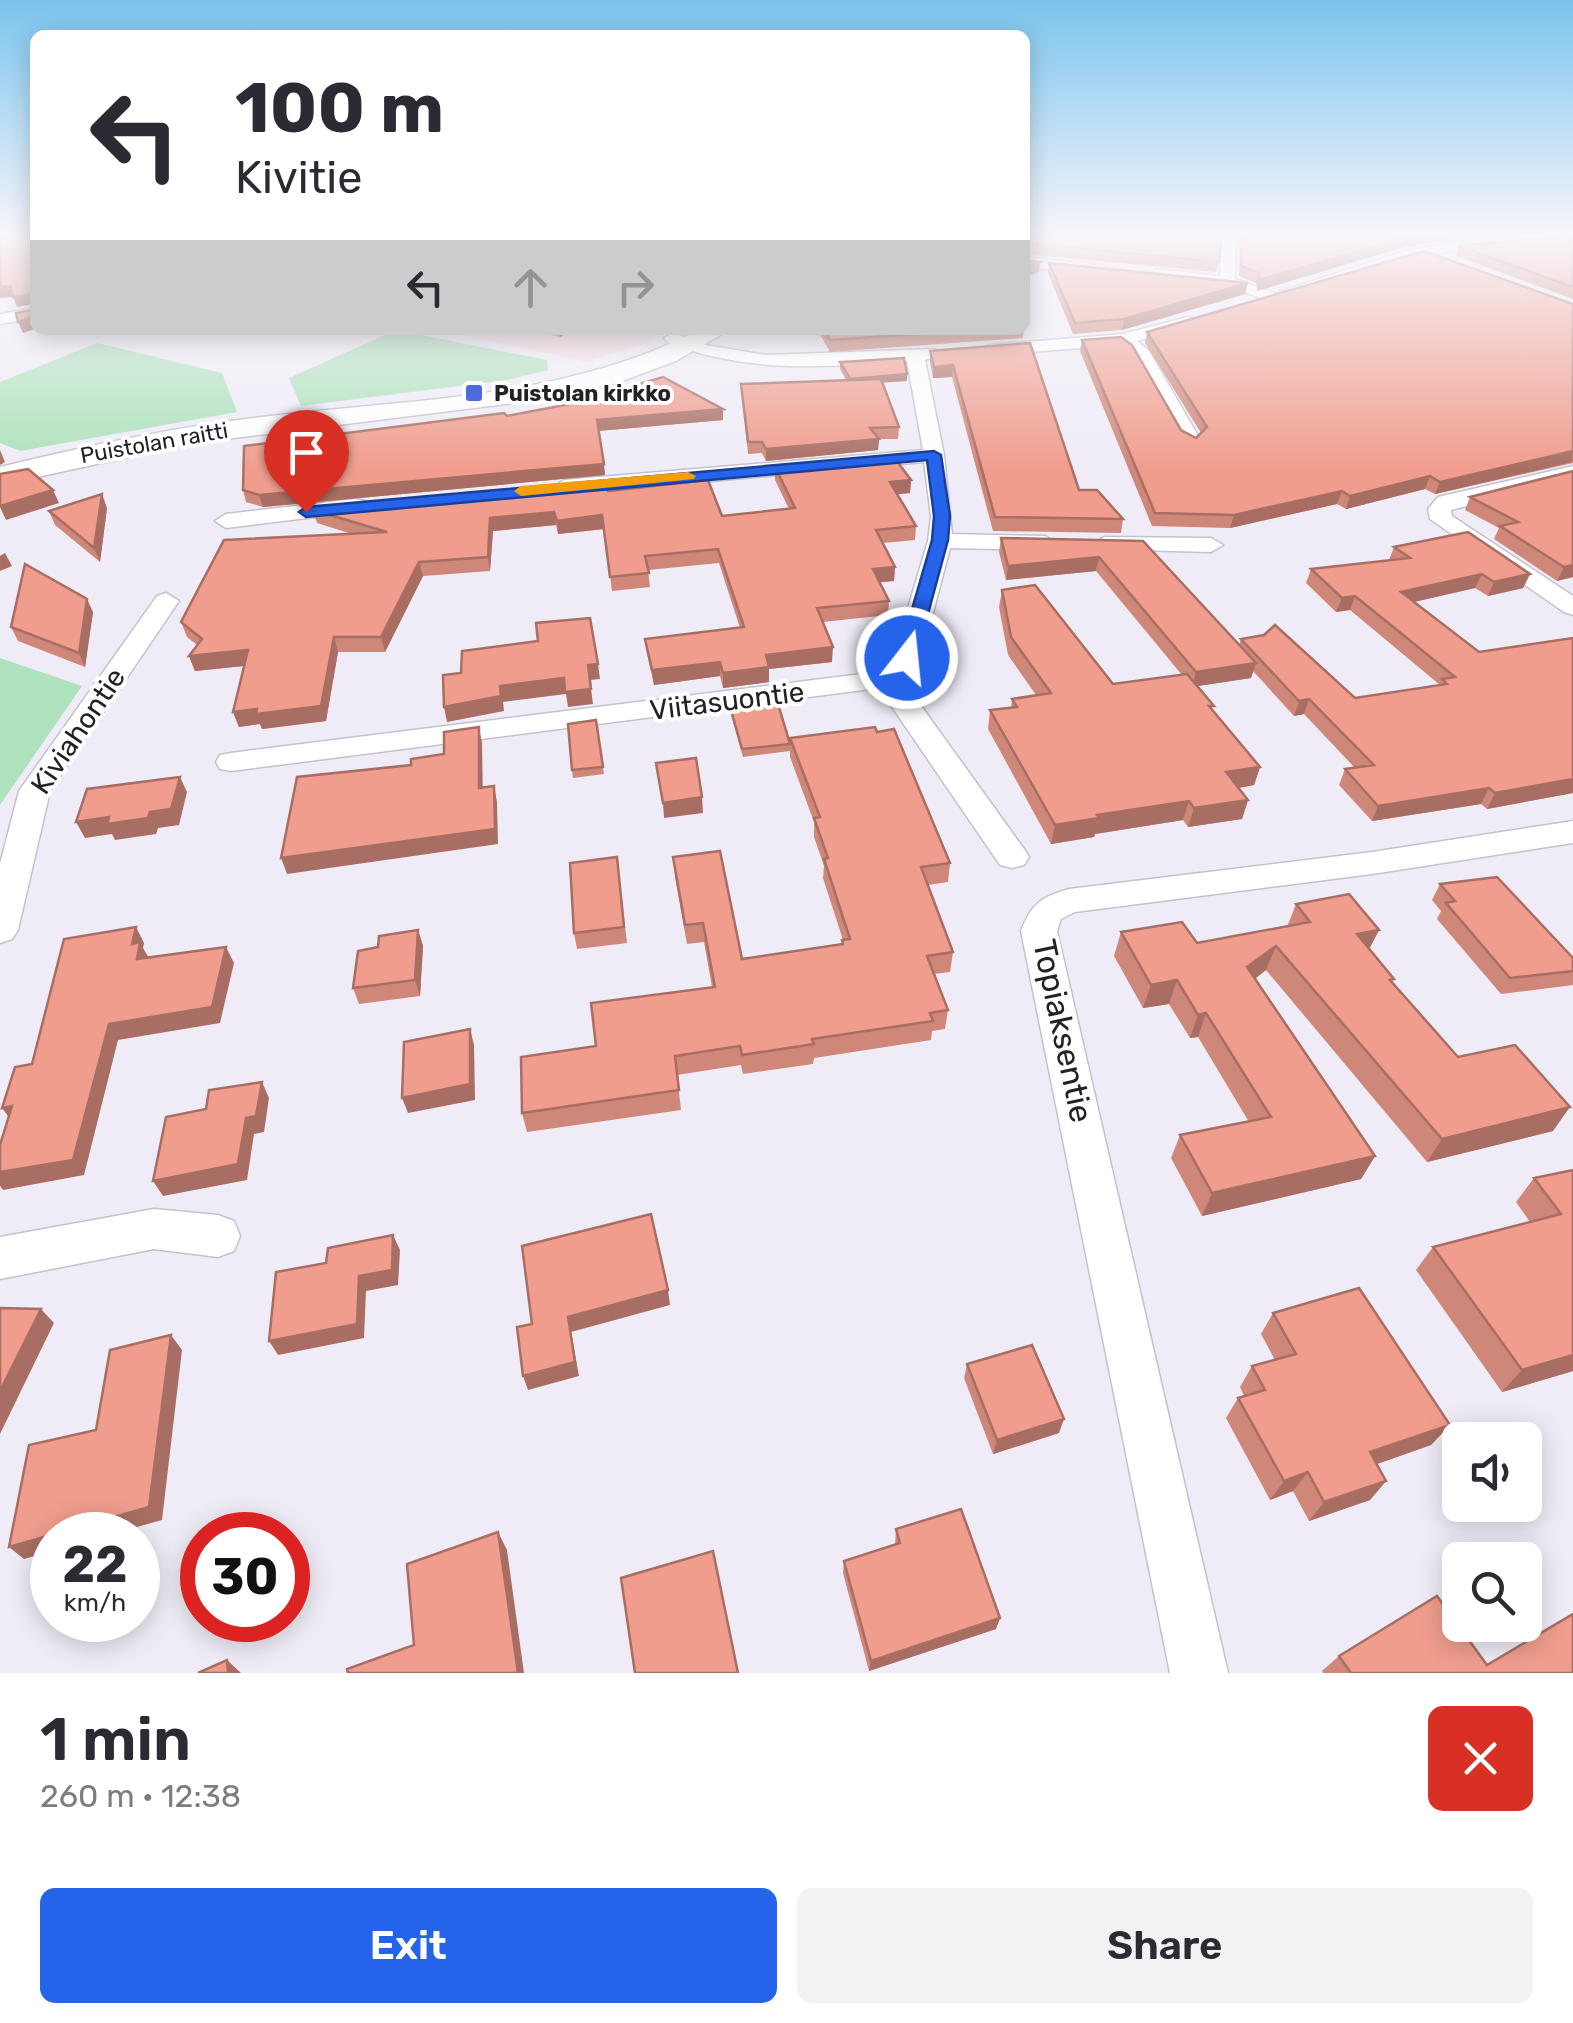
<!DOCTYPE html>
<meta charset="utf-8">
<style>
body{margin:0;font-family:Rubik,sans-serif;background:#f2f2f3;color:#2b2b33;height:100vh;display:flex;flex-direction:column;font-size:38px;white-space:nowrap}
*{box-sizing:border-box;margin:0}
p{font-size:32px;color:#7c7c81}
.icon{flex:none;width:55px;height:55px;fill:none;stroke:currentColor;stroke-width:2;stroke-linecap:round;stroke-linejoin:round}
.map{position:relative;height:1673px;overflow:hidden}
.sheet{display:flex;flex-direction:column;background:#fff;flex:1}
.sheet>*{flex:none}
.hud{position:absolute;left:30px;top:30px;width:1000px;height:305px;border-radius:15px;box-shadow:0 5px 25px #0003;background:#fff;color:#2b2b33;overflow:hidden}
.fabs{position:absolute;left:1442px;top:1422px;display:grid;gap:20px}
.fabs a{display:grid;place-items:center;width:100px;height:100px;border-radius:15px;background:#fff;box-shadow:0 5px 25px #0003;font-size:50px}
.speed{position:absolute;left:30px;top:1512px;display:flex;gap:20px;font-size:50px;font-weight:700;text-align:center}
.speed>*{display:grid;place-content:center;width:130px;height:130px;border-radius:50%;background:#fff;box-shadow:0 5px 25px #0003;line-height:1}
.speed small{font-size:25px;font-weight:400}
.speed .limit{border:15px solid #d22;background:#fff;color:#111}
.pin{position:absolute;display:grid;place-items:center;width:85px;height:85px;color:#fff;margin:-102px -42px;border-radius:50% 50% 50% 0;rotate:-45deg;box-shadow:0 0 10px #0007}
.pin .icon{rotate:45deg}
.me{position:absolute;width:110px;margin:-55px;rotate:16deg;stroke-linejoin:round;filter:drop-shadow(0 0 8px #0008)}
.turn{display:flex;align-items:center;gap:35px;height:210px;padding:0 40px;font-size:45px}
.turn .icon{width:130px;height:130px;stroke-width:2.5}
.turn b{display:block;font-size:70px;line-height:85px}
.lanes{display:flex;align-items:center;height:95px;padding:0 40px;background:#0003;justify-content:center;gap:50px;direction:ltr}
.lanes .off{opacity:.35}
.round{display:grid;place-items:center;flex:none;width:105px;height:105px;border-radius:15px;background:#f2f2f3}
.overview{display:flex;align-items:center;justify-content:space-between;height:170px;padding:0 40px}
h1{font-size:60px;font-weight:600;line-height:75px}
.cta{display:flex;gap:20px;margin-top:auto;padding:20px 40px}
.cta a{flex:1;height:115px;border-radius:15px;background:#2563eb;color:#fff;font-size:40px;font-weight:600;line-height:115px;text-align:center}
.cta a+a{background:#f2f2f3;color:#2b2b33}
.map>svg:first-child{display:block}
.education{fill:#f6dde7}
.green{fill:#aee2bc}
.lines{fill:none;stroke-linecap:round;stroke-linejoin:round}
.minor-casing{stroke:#c5c1cc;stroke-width:3}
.secondary-casing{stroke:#c5c1cc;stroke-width:3}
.minor{fill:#fff;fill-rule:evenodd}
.secondary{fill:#fff;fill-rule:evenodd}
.wall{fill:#ce8779}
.shaded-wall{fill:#a86e63}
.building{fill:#f09d8d;stroke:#a86e63;stroke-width:2.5}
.route{fill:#2563eb;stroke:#184099;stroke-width:2.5}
.slow{fill:#f59e0b}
.poi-dot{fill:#4d6ade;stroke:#fff;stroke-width:4}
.labels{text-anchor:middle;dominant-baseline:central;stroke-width:8;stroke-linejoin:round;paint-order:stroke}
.far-poi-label{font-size:22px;font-weight:bold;fill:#232125;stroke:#fff;text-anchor:start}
.far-street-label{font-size:22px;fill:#232125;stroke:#fff}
.street-label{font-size:28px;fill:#232125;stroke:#fff}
.near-street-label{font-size:32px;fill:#232125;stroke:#fff}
</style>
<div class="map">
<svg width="1573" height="1673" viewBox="0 0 1573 1673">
<rect width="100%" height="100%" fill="#f0ecf7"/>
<!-- education -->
<path class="education" d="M440 330H666L643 344 587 362Z"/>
<!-- green -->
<g class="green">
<path d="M396 330 547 360 548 370 507 380 301 406 289 378Z"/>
<path d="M97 343 222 373 237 412 20 451 0 443V382Z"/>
<path d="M0 658 82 686 0 805Z"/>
</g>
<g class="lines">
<!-- minor casing -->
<g class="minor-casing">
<g id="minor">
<path d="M1222 236H1236L1235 279 1278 294V300H1266L1225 285 1157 279 1149 274 1157 269 1220 276Z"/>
<path d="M1534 236H1573V241L1451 251 1404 260 1287 297 1279 292 1401 252 1451 243Z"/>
<path d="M1025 257 1093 264 1101 269 1093 274 1025 267Z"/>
<path d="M35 308V318L0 324V314Z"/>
<path d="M1187 317 1193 318V326L1137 341 1149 351 1201 441 1191 447 1181 441 1133 354 1120 345 989 355 980 350 989 345 1123 334Z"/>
<path d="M673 333 706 345 766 355 935 349 944 354 925 360 944 455 952 534 1045 536 1057 543 1045 550 950 548 921 658 901 678 1024 849 1029 857 1024 865 1012 868 1000 865 879 688 231 771 220 769 216 762 220 755 231 753 877 672 894 655 928 541 931 516 924 462 564 494 553 487 564 480 923 450 907 361C825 368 744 373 667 342L664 338Z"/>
<path d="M1573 466V478L1451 510 1452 516 1573 596V615L1564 612 1430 519 1428 509 1438 497Z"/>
<path d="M356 499 364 501 367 506 364 511 226 528 215 521 226 514Z"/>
<path d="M1104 537 1211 538 1223 545 1211 552 1096 549 1092 544Z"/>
<path d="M166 593 179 601 50 791 18 930 12 939 0 943V864L19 791 157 596Z"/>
<path d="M1573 821V843L1372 874 1075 912 1061 919 1057 931 1228 1673H1170L1021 931C1031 904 1041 897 1069 889L1372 852Z"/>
<path d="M154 1209 218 1215 234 1221 240 1236 234 1251 218 1257 154 1249 0 1279V1237Z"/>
</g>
</g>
<!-- secondary casing -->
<g class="secondary-casing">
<path id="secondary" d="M699 330H729L676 361 622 381 555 398 194 443 0 485V467C86 446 173 427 262 417 410 399 563 400 699 330Z"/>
</g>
<!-- minor -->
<use href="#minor" class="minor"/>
<!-- secondary -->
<use href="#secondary" class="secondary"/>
</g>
<!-- wall -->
<g class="wall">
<path d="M1025 236 1219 262 1216 272 1025 254Z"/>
<path d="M1240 236H1510L1450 239 1400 248 1257 291 1256 283 1239 276Z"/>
<path d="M1573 236V299L1456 256 1459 246Z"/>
<path d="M1049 263 1245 294 1122 330 1073 334 1048 273Z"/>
<path d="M1573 304V463L1435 494 1425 489 1346 509 1337 504 1230 528 1152 526 1080 351 1082 340 1181 430 1196 438 1201 433 1145 343 1147 332Z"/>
<path d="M525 330H573L560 337Z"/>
<path d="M808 330H1024L1023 338 830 352 818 331Z"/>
<path d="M1030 343 1079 490 1123 519 1121 533 993 531 952 377 933 378 930 362V351Z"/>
<path d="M840 362 907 374V381L882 382 899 427 898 439H879L878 450 766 461 762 453 748 454 741 384 846 380 840 369Z"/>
<path d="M507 416 723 420 598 431 605 475 263 507 246 502 243 490Z"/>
<path d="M775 467 911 480 910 493 897 494 916 526 915 540 883 543 895 567 894 581 879 582 889 601 888 615 823 622 832 662 769 669V682L723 688 720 676 654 685 647 654 645 639 740 628 719 563 648 570 650 587 612 591 604 529 558 534 556 525 493 531 490 571 423 576 385 652H338L326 721 262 729 260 724 239 727 233 712 244 666 195 671 189 656 197 645 187 637 181 622 352 534 317 523 313 510 608 491 722 516 789 509 775 480Z"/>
<path d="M1573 471V577L1557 581 1494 539 1499 528 1465 510 1470 497Z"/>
<path d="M107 508 100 562 55 525 49 511Z"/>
<path d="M1001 538 1143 541 1239 645 1241 639 1355 698 1440 685 1350 610 1336 612 1306 583 1311 569 1389 560 1394 547 1530 574 1523 588 1488 596 1475 588 1414 602 1573 793 1487 809 1481 804 1372 821 1339 785 1345 769 1355 768 1304 714 1294 716 1253 671 1251 678 1197 686 1213 711 1260 767 1254 785 1239 788 1248 800 1242 819 1188 827 1183 820 1095 834 1094 837 1051 844 988 729 990 710 1011 708 1012 699 1036 695 1008 655 999 607 1002 590 1113 684 1182 675 1096 571 1006 580 999 552Z"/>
<path d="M93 612 85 667 18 641 11 627Z"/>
<path d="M729 703 790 744V751L743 757 730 711Z"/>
<path d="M596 720 604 774 573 778 572 770Z"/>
<path d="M790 738 950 863 948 882 928 885 953 952 950 972 934 974 948 1010 945 1029 932 1031 931 1040 814 1058 813 1064 743 1074 741 1065 677 1075 681 1110 527 1132 522 1113 596 1046 712 987 704 942 687 944 675 877 673 857 742 959 842 945 843 940 823 878 824 866 814 837V822L790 757Z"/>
<path d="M617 857 627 943 577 949 574 933Z"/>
<path d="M1440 884 1573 971V985L1501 994 1437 919 1441 911 1432 900Z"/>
<path d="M1296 904 1379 930 1369 949 1392 982 1458 1057 1553 1131 1427 1162 1266 970 1255 979 1375 1156 1361 1179 1202 1216 1171 1158 1180 1135 1249 1122 1198 1037 1190 1038 1169 1004 1143 1008 1114 956 1121 932 1197 943 1287 927Z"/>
<path d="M418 930 423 946 420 996 359 1004 353 988 378 947Z"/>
<path d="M1573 1170V1371L1502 1392 1416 1270 1433 1247 1530 1222 1516 1202 1534 1178Z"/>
<path d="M1273 1313 1450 1425 1431 1445 1377 1464 1386 1481 1370 1500 1309 1521 1293 1491 1270 1500 1226 1418 1238 1398 1244 1396 1240 1387 1252 1366 1275 1360 1261 1334Z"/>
<path d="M967 1364 1059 1433 993 1454 964 1378Z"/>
<path d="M896 1529 996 1629 869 1671 843 1573 844 1561 895 1545Z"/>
<path d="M1339 1656 1487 1665 1573 1673H1323L1322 1671Z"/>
</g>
<!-- shaded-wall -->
<g class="shaded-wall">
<path d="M1419 236H1452L1450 239 1400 248 1257 291 1259 280 1403 239Z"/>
<path d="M1040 262 1039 272 1025 277V268Z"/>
<path d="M1248 283 1245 294 1122 330 1124 319Z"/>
<path d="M11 286 30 294 34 304 17 307 13 297 0 298V287Z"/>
<path d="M35 316V329L23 333 18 322Z"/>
<path d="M559 330H573L560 337Z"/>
<path d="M953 365 952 377 933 378 934 367Z"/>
<path d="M907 374V381L849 385 850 379Z"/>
<path d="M723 409V420L598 431 597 420Z"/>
<path d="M879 439 878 450 766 461V449Z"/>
<path d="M0 450 5 462 0 465Z"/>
<path d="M1573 451 1572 462 1435 494 1440 482Z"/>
<path d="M604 464 605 475 263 507 259 495Z"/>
<path d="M1430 476 1425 489 1346 509 1350 496Z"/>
<path d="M911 480 910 493 889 495 890 482Z"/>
<path d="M53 490 59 503 6 520 0 507Z"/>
<path d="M1342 491 1337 504 1230 528 1234 515Z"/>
<path d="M102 494 107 508 100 562 94 548Z"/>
<path d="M554 512 556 525 493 531 490 571 488 557 490 518Z"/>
<path d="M602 515 604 529 558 534 557 521Z"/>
<path d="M5 553 12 566 0 571V556Z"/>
<path d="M1099 557 1096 571 1006 580 1008 566Z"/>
<path d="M419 562 423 576 385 652 381 637Z"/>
<path d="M1573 565V577L1557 581 1564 567Z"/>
<path d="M895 567 894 581 872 583 873 569Z"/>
<path d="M1482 574 1475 588 1396 606 1401 592Z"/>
<path d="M1530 574 1523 588 1488 596 1494 582Z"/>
<path d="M1355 596 1350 610 1336 612 1342 598Z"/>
<path d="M87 599 93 612 85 667 79 653Z"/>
<path d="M334 637 338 652 326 721 262 729 260 724 239 727 233 712Z"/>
<path d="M833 647 832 662 769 669V682L723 688V673L766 655Z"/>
<path d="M248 650 253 665 195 671 189 656Z"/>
<path d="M720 662V676L654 685 652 670Z"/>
<path d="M1256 663 1251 678 1192 687 1196 672Z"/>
<path d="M598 664 600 679 590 680 588 665Z"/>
<path d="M564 678 591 689 593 704 568 707 566 694 503 702 504 711 447 722 444 707 500 686Z"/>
<path d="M1309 699 1304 714 1294 716 1299 701Z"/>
<path d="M479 727 482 743 483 803 479 788Z"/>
<path d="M1260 767 1254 785 1220 791 1226 772Z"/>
<path d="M180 777 187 792 179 825 158 828 156 834 115 840 112 834 85 838 76 822 150 812Z"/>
<path d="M1573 779V793L1487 809 1495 793Z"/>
<path d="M494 786 497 802 498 844 287 874 281 858Z"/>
<path d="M1489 788 1481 804 1372 821 1378 806Z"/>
<path d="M702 797 703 813 664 818 663 803Z"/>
<path d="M1248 800 1242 819 1188 827 1194 808Z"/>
<path d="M1189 801 1183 820 1095 834 1094 837 1051 844 1055 825 1097 815Z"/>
<path d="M136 927 144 943 143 948 149 958 137 959 132 944Z"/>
<path d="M418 930 423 946 420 996 415 980Z"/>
<path d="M1379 930 1367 953 1357 934Z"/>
<path d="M1276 946 1266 970 1238 991 1247 967Z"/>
<path d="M226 947 234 963 220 1023 118 1040 84 1175 3 1190 0 1186V1172L109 1024Z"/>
<path d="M1177 980 1169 1004 1143 1008 1151 985Z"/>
<path d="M1206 1013 1198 1037 1190 1038 1198 1015Z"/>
<path d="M470 1029 474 1045 475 1100 408 1113 402 1098Z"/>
<path d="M262 1082 269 1098 264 1132 254 1134 247 1180 163 1196 153 1181 246 1118Z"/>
<path d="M12 1106 14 1124 2 1108Z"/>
<path d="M1570 1107 1553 1131 1427 1162 1442 1139Z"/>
<path d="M1375 1156 1361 1179 1202 1216 1212 1193Z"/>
<path d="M393 1235 400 1250 398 1285 366 1291 364 1338 278 1355 269 1341 359 1276Z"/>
<path d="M668 1290 670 1305 571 1332 579 1376 528 1390 523 1376 568 1317Z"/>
<path d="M41 1309 54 1323 0 1434V1391Z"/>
<path d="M171 1335 182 1350 162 1520 108 1535H52V1551L24 1559 9 1547Z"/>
<path d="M1573 1355V1371L1502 1392 1522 1370Z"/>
<path d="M1064 1419 1059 1433 993 1454 997 1440Z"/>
<path d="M1450 1425 1431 1445 1354 1472 1370 1452Z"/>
<path d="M1308 1472 1293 1491 1270 1500 1284 1481Z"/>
<path d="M1386 1481 1370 1500 1309 1521 1324 1502Z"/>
<path d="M498 1532 507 1550 524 1673H518Z"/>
<path d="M1000 1618 996 1629 869 1671 871 1661Z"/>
<path d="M227 1660 241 1673H228Z"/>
</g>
<!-- building -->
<g class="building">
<path d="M0 236H35V316L18 322 16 313 33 310 34 297 30 294 13 297 11 286 0 287Z"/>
<path d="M1025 236H1221L1219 262 1027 243 1025 245Z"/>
<path d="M1242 236H1419L1403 239 1259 280V273L1241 266Z"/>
<path d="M1573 236V287L1459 246 1568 236Z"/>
<path d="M1424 251 1573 304V451L1440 482 1430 476 1350 496 1342 491 1234 515 1155 513 1082 340 1121 337 1132 345 1181 430 1196 438 1207 427 1147 332Z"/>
<path d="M1025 260 1040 262 1025 268Z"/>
<path d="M1049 263 1248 283 1124 319 1075 323Z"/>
<path d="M824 330H976L830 340Z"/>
<path d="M1030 343 1079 490H1097L1123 519 995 517 953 365 934 367 930 351Z"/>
<path d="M904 358 907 374 850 379 840 362Z"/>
<path d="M663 377 723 409 597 420 604 464 259 495 243 490 244 446 504 413 507 416 570 404Z"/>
<path d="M881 379 899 427 870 428 879 439 766 449 762 442H748L741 384Z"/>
<path d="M893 456 911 480 890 482 916 526 876 530 895 567 873 569 889 601 817 608 833 647 766 655 769 667 723 673 720 662 652 670 645 639 744 627 718 549 645 556 649 573 610 577 602 515 557 521 554 512 490 518 488 557 419 562 381 637H334L321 706 256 714 257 709 233 712 248 650 189 656 202 639 181 622 224 540 387 532 313 510 607 483 608 491 708 480 722 516 795 508 775 467Z"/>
<path d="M28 469 53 490 0 506V474Z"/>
<path d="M1573 471V565L1564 567 1500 526 1518 522 1470 497Z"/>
<path d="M102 494 94 548 49 511Z"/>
<path d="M1468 532 1530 574 1494 582 1482 574 1401 592 1479 652 1573 638V779L1495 793 1489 788 1378 806 1345 769 1374 765 1309 699 1299 701 1241 639 1264 635 1275 625 1355 698 1447 684 1442 679 1455 677 1355 596 1342 598 1311 569 1410 558 1394 547Z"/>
<path d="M1001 538 1143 541 1256 663 1196 672 1099 557 1008 566Z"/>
<path d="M25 564 87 599 79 653 11 627Z"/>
<path d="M1035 585 1113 684 1187 674 1214 706H1209L1260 767 1226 772 1248 800 1194 808 1189 801 1097 815 1099 818 1055 825 990 710 1017 707 1012 699 1051 693 1011 637 1002 590Z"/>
<path d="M590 618 598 664 588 665 591 689 565 692 564 678 500 686 501 696 444 707 443 675 461 673 462 651 538 641 536 623Z"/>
<path d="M776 697 790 744 742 749 729 703Z"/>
<path d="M596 720 603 767 572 770 568 724Z"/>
<path d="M479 727V788L494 786 495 829 281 858 297 777 411 765V759L444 754V732Z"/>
<path d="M875 727 877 732 894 729 950 863 921 867 953 952 927 956 948 1010 930 1013 933 1021 812 1039 814 1044 742 1055 740 1046 675 1056 679 1090 522 1113 521 1057 596 1046 591 1003 715 987 703 923 685 925 673 857 720 851 742 959 843 944 842 940 850 939 824 859 828 858 814 818 820 817 790 738Z"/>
<path d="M696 758 702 797 663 803 656 763Z"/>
<path d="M180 777 171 809 150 812 148 818 107 824 109 817 76 822 87 789Z"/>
<path d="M617 857 624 927 574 933 570 863Z"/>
<path d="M1497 877 1573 958V971L1510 978 1446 903 1455 901 1440 884Z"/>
<path d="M1349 894 1379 930 1357 934 1394 979 1390 980 1458 1057 1515 1045 1570 1107 1442 1139 1276 946 1247 967 1375 1156 1212 1193 1180 1135 1271 1117 1206 1013 1198 1015 1177 980 1151 985 1121 932 1182 922 1197 943 1310 922 1296 904Z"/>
<path d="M136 927 132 944 140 942 137 959 226 947 212 1007 109 1024 73 1160 0 1172V1145L12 1106 2 1108 15 1067 32 1064 64 939Z"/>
<path d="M418 930 415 980 353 988 358 951 378 947 379 936Z"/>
<path d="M470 1029V1084L402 1098 404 1042Z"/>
<path d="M262 1082 256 1116 246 1118 238 1164 153 1181 166 1117 206 1109 209 1090Z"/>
<path d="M1573 1170V1355L1522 1370 1433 1247 1561 1214 1534 1178Z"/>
<path d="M651 1214 668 1290 568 1317 575 1362 523 1376 517 1327 532 1324 522 1246Z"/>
<path d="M393 1235 392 1270 359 1276 357 1324 269 1341 276 1272 326 1263 328 1248Z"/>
<path d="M1359 1288 1450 1425 1370 1452 1386 1481 1324 1502 1308 1472 1284 1481 1238 1398 1265 1390 1252 1366 1296 1354 1273 1313Z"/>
<path d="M0 1308 41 1309 0 1391Z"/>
<path d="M171 1335 149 1507 9 1547 29 1445 96 1430 110 1350Z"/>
<path d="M1032 1345 1064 1419 997 1440 967 1364Z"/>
<path d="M961 1509 1000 1618 871 1661 844 1561 900 1543 896 1529Z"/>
<path d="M498 1532 518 1673H348L347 1669 414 1645 407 1564Z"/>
<path d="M713 1551 738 1673H635L621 1578Z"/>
<path d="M1437 1596 1487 1665 1573 1614V1673H1351L1339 1656Z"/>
<path d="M227 1660 228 1673H198Z"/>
</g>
<!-- sky -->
<linearGradient id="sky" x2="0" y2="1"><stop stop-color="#7ac4ee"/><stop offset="0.5" stop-color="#f8f6fb"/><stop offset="1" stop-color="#f8f6fb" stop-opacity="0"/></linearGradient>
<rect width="1573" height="470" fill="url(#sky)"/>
<!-- route -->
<path class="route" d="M934 451 941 455 950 516 948 540 916 658 907 663 898 658 932 540 934 516 927 460 306 517 299 512 306 507Z"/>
<!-- slow -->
<path class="slow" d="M688 472 696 476 694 479 521 496 514 491 521 486Z"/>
<!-- markers -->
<rect class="poi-dot" x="464" y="383" width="20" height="20" rx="5"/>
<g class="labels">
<!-- far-poi labels -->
<g class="far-poi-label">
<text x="494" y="393">Puistolan kirkko</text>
</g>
<!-- far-street labels -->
<g class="far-street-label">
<text transform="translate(154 443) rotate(-10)">Puistolan raitti</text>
</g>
<!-- street labels -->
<g class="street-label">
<text transform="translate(727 701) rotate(-7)">Viitasuontie</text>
<text transform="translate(78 731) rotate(-56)">Kiviahontie</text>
</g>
<!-- near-street labels -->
<g class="near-street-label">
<text transform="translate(1063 1031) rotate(78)">Topiaksentie</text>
</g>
</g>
</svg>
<div class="fabs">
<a><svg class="icon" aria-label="sound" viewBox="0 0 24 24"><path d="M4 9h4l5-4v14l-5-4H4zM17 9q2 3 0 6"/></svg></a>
<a><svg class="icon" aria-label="search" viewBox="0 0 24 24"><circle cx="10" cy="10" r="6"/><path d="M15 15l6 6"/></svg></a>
</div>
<div class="speed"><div>22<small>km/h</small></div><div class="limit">30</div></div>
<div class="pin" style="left:306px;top:512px;background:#d93025"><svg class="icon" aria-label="arrive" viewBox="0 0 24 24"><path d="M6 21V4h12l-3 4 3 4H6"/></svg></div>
<svg class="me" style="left:907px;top:658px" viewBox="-20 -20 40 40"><circle r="17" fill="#2563eb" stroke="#fff" stroke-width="3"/><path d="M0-11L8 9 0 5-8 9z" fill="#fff"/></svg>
<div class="hud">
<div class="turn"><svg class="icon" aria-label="left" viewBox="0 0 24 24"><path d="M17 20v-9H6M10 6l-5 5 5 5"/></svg><div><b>100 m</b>Kivitie</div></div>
<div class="lanes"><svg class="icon" aria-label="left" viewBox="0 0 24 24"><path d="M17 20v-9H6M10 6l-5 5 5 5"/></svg><svg class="icon off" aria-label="ahead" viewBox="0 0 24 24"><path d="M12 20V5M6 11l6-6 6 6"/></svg><svg class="icon off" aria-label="right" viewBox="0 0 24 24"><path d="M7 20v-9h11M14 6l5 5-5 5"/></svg></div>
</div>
</div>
<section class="sheet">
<div class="overview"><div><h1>1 min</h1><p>260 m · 12:38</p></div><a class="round" style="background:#d93025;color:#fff"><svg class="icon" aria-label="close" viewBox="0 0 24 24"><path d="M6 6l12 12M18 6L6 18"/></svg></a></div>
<div class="cta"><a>Exit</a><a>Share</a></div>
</section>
